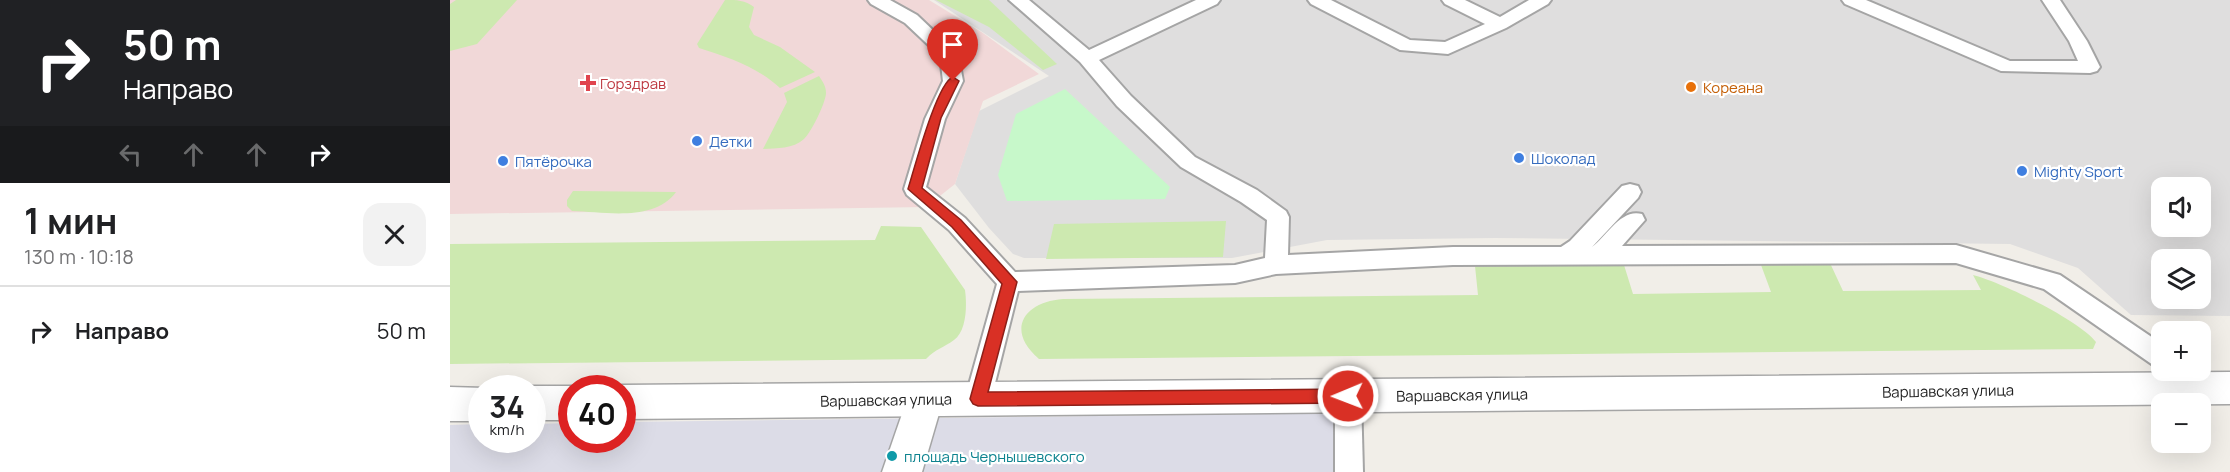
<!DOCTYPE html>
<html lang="ru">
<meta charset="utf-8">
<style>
body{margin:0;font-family:Manrope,sans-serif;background:#f2f2f2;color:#202124;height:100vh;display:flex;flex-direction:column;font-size:22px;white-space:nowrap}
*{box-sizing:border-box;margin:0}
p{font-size:20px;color:#757577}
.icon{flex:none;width:33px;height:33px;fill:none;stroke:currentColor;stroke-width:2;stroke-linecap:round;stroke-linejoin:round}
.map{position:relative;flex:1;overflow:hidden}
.details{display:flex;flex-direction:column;background:#fff;width:450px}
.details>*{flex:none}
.top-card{background:#202124;color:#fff;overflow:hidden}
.buttons{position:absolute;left:1701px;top:177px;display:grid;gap:12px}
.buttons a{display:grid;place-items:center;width:60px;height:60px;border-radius:12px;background:#fff;box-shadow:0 6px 24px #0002;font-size:30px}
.speed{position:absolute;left:18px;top:375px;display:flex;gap:12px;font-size:30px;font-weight:700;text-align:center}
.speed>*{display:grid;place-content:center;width:78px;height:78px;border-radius:50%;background:#fff;box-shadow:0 6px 24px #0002;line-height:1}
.speed small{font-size:15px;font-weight:400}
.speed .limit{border:9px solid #d22;background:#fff;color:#111}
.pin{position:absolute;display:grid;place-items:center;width:51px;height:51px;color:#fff;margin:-62px -26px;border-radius:50% 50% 50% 0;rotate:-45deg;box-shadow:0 0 6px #0007}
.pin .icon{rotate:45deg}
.me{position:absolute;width:66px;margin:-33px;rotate:269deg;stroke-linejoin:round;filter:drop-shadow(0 0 4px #0008)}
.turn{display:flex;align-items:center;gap:21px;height:126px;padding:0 24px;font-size:27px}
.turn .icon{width:78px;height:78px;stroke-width:2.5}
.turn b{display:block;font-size:42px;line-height:51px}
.lanes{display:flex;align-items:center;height:57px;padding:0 24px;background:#0003;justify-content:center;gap:30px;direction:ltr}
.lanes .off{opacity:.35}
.round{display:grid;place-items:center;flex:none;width:63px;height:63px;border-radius:18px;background:#f2f2f2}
.headline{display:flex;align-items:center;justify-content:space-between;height:102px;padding:0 24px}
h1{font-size:36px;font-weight:700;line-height:45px}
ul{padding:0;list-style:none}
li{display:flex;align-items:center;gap:18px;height:90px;padding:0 24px;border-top:2px solid #e0e0e0}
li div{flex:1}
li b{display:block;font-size:22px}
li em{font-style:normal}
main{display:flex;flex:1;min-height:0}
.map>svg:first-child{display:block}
.residential{fill:#dfdede;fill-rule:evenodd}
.commercial{fill:#f1d8d8}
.grass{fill:#cde9b0}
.park{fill:#c7f8ca}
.plaza{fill:#dcdce7}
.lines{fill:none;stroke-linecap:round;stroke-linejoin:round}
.service-casing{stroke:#a5a5a5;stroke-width:4}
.minor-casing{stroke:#a5a5a5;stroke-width:3}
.tertiary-casing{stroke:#a5a5a5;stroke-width:3}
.service{fill:#fff;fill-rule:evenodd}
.minor{fill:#fff;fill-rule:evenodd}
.tertiary{fill:#fff;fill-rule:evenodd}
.route{fill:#d93025;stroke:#8d1f18;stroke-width:1.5}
.health-dot{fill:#e0444e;stroke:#fff;stroke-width:2}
.food-dot{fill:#e8710a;stroke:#fff;stroke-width:2}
.shop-dot{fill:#3f7fe0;stroke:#fff;stroke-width:2}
.culture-dot{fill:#0f9aa8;stroke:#fff;stroke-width:2}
.labels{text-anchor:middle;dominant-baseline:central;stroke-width:4.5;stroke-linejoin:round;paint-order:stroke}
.health-label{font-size:15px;fill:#be3a42;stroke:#fff;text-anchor:start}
.food-label{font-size:15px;fill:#c56008;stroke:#fff;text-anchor:start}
.shop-label{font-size:15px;fill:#366cbe;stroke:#fff;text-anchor:start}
.street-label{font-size:15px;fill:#212121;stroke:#fff}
.culture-label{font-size:15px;fill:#0d838f;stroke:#fff;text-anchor:start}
</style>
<main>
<section class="details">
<div class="top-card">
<div class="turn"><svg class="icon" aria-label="right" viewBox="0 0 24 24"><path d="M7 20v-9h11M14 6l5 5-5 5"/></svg><div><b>50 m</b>Направо</div></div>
<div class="lanes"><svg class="icon off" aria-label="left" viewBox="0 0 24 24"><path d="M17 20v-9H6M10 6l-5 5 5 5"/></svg><svg class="icon off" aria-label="ahead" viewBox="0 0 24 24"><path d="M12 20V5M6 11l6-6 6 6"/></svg><svg class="icon off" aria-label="ahead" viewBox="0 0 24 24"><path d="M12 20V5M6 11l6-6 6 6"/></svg><svg class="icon" aria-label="right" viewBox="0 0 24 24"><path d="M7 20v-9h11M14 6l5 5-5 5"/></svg></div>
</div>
<div class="headline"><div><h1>1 мин</h1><p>130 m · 10:18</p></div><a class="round"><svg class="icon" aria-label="close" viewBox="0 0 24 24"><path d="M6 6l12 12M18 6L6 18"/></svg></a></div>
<ul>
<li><svg class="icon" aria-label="right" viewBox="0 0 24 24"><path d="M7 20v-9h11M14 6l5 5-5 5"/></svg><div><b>Направо</b></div><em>50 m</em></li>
</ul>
</section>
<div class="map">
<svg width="1780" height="472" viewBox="0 0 1780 472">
<rect width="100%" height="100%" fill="#f1eee8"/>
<!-- residential -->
<path class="residential" d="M484 0H1780V316L1681 315 1628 268 1560 244 1045 238 877 240 782 258H574L563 254 539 228 505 184 529 111 599 76ZM1712 188H1750V226H1712ZM1712 260H1750V298H1712Z"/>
<!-- commercial -->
<path class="commercial" d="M0 0H479L533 33 589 74 533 101 505 184 476 207 0 214Z"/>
<!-- grass -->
<g class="grass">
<path d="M6 0H67L27 44 0 51V4Z"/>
<path d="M275 0C287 0 295 0 304 7L299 27 304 35 330 47 365 72 330 88C307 67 278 57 249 48L247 44Z"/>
<path d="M486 0H539L607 64 593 70 539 27Z"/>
<path d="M369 76C373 82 376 86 376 93 376 102 361 133 354 139 343 149 327 148 313 149L337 102 334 93Z"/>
<path d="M123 191 226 192C204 222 156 212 122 211L117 206V200Z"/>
<path d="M776 221 773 257 596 259 604 224Z"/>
<path d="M431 226 471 227 515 290C517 304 517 331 504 340 493 348 487 348 476 359L0 364V244L425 240Z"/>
<path d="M1380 263 1393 291 1531 290 1523 275C1551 282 1629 320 1646 342L1643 349 589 359C555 330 574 302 613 299L1028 295 1025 266 1174 265 1183 294 1321 292 1311 265Z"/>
</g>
<!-- park -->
<path class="park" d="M615 89 720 187 715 199 557 201 548 175 566 114Z"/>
<!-- plaza -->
<path class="plaza" d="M884 413V472H0V425L31 424 32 440H82L83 424 121 423 122 440H172L173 422Z"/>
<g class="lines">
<!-- service casing -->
<g class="service-casing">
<g id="service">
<path d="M418 0H440L467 15 508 54 513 81 495 119 476 187 515 218 565 272 785 265 815 258 817 220 791 202 731 167 667 106 630 62 559 0H579L639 50 746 0H770L767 4 649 60 681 96 745 157 807 190 836 211 839 217 838 255 1003 247H1111L1120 241 1172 186 1180 184 1188 186 1191 192 1188 198 1142 247C1157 236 1171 208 1192 214L1195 220 1172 246 1506 245 1610 275 1712 344V368L1703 365 1594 289 1506 263 1003 265 826 274 785 283 568 291 541 399 537 407 528 410 519 407 515 399 547 284 499 230 457 195 454 189 475 119 493 81 490 56 455 23 421 4Z"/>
<path d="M858 0H881L960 40 995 42 1035 24 995 4 992 0H1015L1050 17 1079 0H1101L1098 4 1056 28 998 54 950 50 861 4Z"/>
<path d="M1392 0H1416L1560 61H1628L1619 41 1592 0H1610L1637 41 1650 67 1647 71 1640 73 1551 71 1395 4Z"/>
<path d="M898 385 907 388 911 396 913 472H885V396L889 388Z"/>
</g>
</g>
<!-- minor casing -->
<g class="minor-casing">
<path id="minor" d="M474 384 487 388 493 400 472 472H432L461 388Z"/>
</g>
<!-- tertiary casing -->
<g class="tertiary-casing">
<g id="tertiary">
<path d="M1780 372V404L172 419V388H164L172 385Z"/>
<path d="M82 386H122L128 388H122V420H82V388H76Z"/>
<path d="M0 387 35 388H32V421H0Z"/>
</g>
</g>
<!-- service -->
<use href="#service" class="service"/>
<!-- minor -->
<use href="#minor" class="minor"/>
<!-- tertiary -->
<use href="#tertiary" class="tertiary"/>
</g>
<!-- route -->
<path class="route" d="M503 77 509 81 491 118 472 188 511 220 567 282 538 392 898 389 903 391 906 396 903 401 898 403 528 406 523 404 520 399 552 284 502 227 458 189C464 170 487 82 503 77Z"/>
<!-- markers -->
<path class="health-dot" d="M135 74h6v6h6v6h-6v6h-6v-6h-6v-6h6z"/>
<circle class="food-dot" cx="1241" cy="87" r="6"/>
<g class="shop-dot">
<circle cx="247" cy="141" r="6"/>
<circle cx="1069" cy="158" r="6"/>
<circle cx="53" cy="161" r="6"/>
<circle cx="1572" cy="171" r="6"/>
</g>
<circle class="culture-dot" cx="442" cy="456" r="6"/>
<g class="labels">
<!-- health labels -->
<g class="health-label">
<text x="150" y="83">Горздрав</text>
</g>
<!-- food labels -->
<g class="food-label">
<text x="1253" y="87">Кореана</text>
</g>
<!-- shop labels -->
<g class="shop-label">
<text x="259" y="141">Детки</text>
<text x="1081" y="158">Шоколад</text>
<text x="65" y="161">Пятёрочка</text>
<text x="1584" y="171">Mighty Sport</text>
</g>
<!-- street labels -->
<g class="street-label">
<text transform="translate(1498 391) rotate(-1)">Варшавская улица</text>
<text transform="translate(1012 395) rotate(-1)">Варшавская улица</text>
<text transform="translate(436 400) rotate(-1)">Варшавская улица</text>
</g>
<!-- culture labels -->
<g class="culture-label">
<text x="454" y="456">площадь Чернышевского</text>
</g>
</g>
</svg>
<div class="buttons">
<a><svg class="icon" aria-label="sound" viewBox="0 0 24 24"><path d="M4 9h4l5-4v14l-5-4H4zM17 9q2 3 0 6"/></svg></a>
<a><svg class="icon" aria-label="layers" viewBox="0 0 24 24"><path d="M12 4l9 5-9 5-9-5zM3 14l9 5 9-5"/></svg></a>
<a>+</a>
<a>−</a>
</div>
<div class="speed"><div>34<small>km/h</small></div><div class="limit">40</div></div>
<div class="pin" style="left:503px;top:81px;background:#d93025"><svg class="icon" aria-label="arrive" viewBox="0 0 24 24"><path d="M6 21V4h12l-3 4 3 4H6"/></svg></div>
<svg class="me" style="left:898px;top:396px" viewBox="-20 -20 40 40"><circle r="17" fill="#d93025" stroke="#fff" stroke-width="3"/><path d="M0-11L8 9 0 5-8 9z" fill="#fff"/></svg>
</div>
</main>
